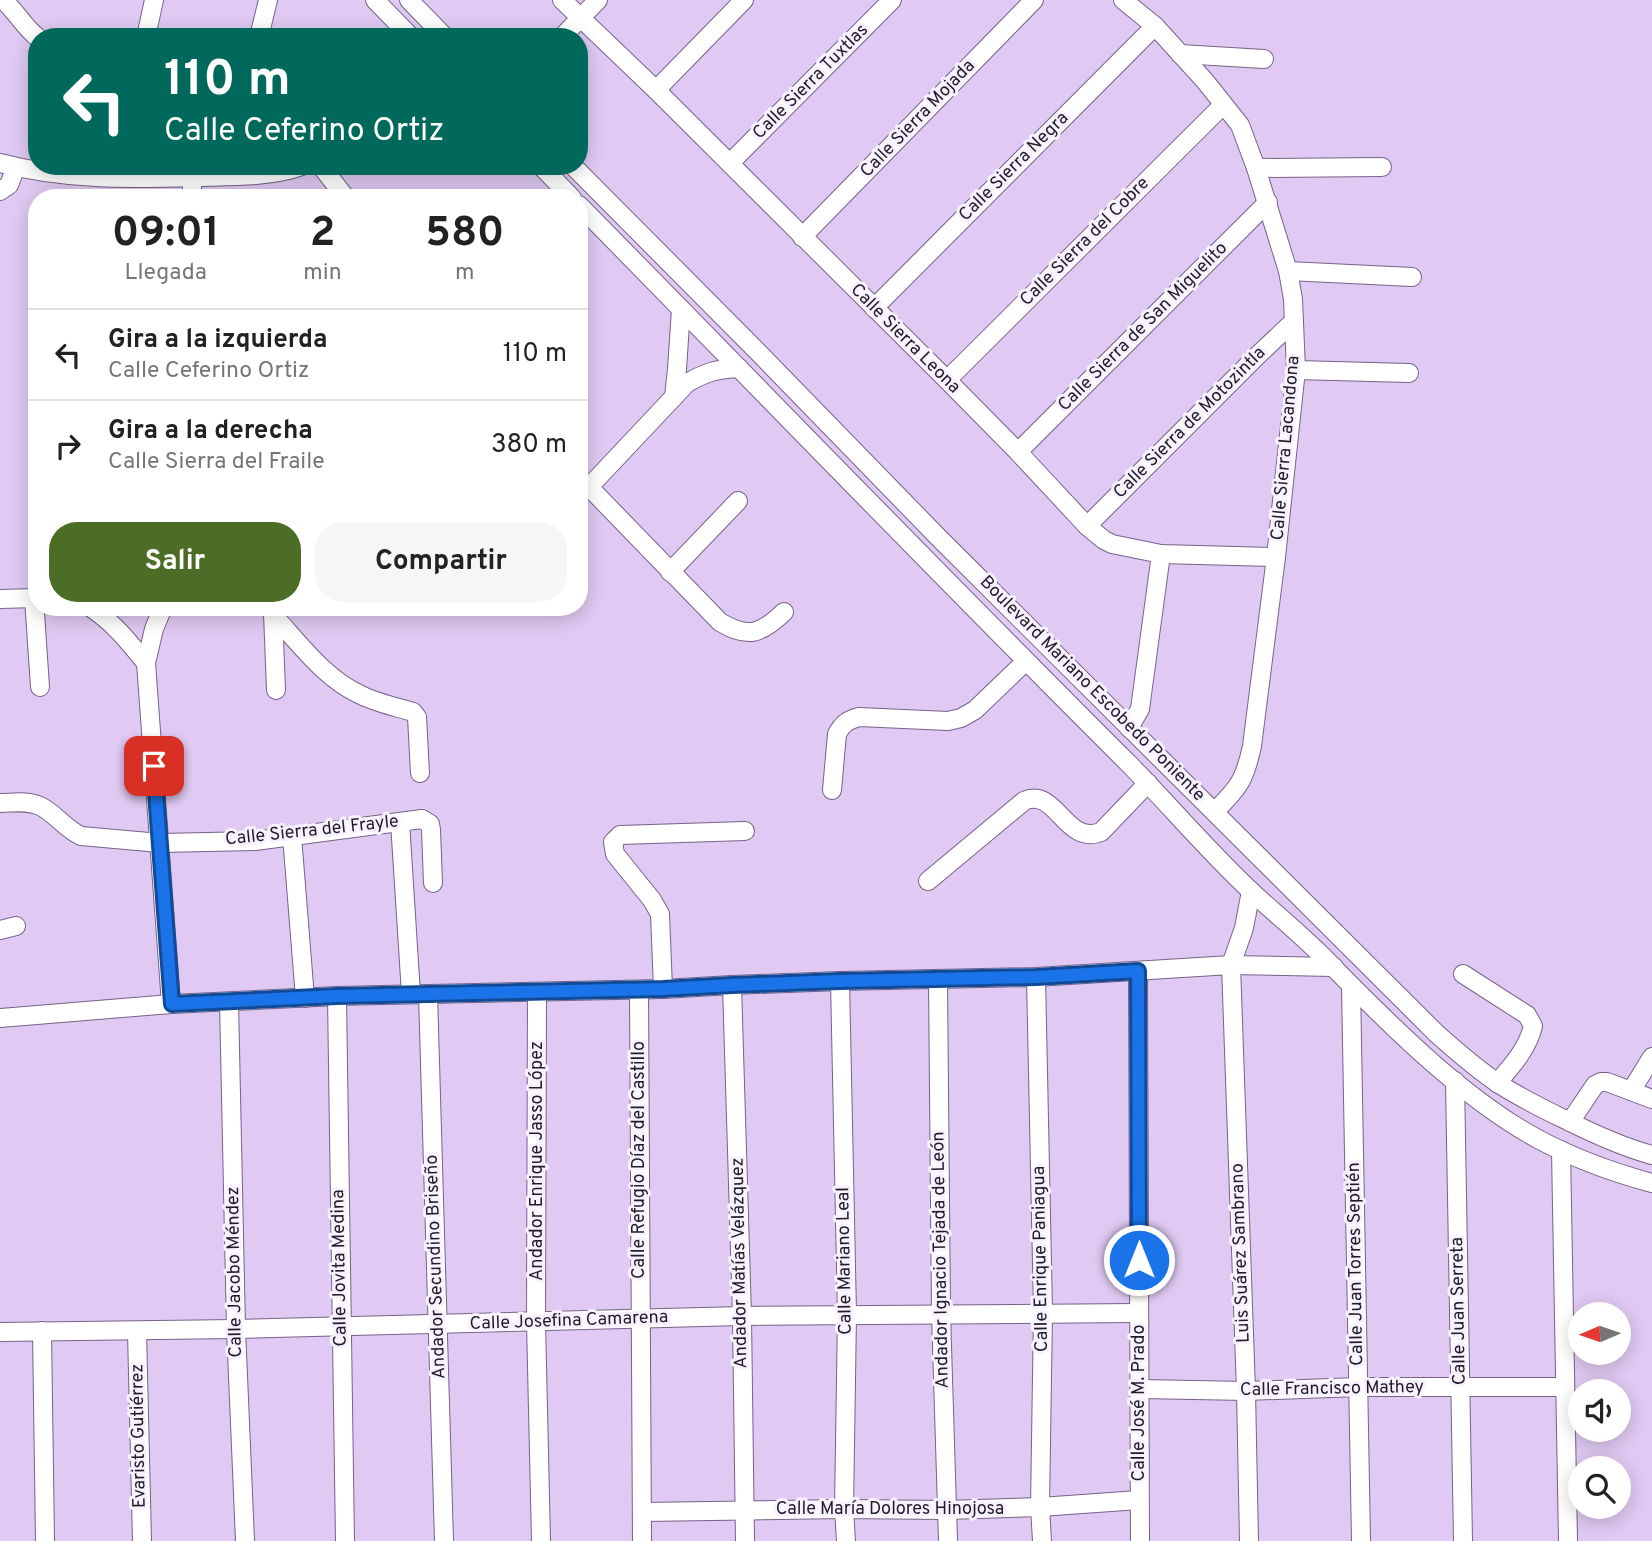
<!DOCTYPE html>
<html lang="es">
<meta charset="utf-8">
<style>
body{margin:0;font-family:Overpass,sans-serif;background:#f6f6f6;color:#222;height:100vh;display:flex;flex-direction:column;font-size:26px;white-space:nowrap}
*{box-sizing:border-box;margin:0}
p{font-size:23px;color:#767676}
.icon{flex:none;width:38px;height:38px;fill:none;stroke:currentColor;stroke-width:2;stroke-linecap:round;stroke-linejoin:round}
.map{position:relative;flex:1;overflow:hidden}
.drawer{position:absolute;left:28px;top:189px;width:560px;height:427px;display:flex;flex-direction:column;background:#fff;border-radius:28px;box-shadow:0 4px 18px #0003}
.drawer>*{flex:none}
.guide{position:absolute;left:28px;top:28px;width:560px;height:147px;border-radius:28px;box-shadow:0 4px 18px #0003;background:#00695c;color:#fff;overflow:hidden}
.needle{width:46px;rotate:268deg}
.buttons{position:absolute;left:1568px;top:1302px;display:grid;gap:14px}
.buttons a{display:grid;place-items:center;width:63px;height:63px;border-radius:50%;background:#fff;box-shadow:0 4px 18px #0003;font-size:35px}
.pin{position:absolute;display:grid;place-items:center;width:60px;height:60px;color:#fff;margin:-30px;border-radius:14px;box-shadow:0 4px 10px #0006}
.me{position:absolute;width:77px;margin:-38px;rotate:0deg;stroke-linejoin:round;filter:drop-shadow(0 0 5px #0008)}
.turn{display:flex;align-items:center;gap:24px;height:147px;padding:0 21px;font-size:32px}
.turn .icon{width:91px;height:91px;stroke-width:2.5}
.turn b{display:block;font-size:49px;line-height:60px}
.eta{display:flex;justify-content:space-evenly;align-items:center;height:119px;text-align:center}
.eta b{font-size:42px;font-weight:700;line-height:49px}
.primary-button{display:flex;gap:14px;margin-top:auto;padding:14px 21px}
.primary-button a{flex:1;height:80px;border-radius:28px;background:#4c6d25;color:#fff;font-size:28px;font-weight:700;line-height:80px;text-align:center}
.primary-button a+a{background:#f6f6f6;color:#222}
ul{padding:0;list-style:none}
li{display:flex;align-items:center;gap:21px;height:91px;padding:0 21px;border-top:2px solid #e0e0e0}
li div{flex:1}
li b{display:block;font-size:26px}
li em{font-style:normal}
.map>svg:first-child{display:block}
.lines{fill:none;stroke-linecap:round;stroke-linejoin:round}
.minor-casing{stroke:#786287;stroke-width:20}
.minor{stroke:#fff;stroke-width:18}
.route-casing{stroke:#114b97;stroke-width:18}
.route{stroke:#1a73e8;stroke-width:12}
.labels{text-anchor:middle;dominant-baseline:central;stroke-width:6;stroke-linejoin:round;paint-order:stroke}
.street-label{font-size:18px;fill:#231b2a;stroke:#f8f1fe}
</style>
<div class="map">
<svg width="1652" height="1541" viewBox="0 0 1652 1541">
<rect width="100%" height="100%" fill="#e0c9f2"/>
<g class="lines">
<!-- minor casing -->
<g class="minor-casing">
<g id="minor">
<path d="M3 0C16 11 24 27 37 37"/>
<path d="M375 0 411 37"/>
<path d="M409 0 445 37"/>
<path d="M562 0 656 90 947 380 1018 452 1087 526 1104 540 1112 544 1161 554 1276 557"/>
<path d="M1123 0 1155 26 1205 81 1240 125 1256 168 1288 271 1293 299 1296 370 1276 557 1252 746C1245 779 1239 788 1215 811"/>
<path d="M146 37 154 0"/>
<path d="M259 37 268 0"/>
<path d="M562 37 598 0"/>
<path d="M1180 54 1264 59"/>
<path d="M656 90 744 0"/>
<path d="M0 163C64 180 128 179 194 177 230 176 267 178 302 166"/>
<path d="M730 163 892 0"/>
<path d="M321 166 346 198"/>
<path d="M541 166 572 198"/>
<path d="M573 166 756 350 938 537 1436 1033C1456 1051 1477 1069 1499 1084 1521 1098 1543 1109 1566 1120 1594 1134 1622 1147 1652 1155"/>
<path d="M1256 168 1382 167"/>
<path d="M0 191 9 185 16 167"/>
<path d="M191 198 193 177"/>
<path d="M579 205C763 392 945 581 1131 766 1172 808 1210 853 1253 893 1280 918 1309 941 1334 968 1392 1027 1463 1098 1536 1138 1573 1158 1611 1172 1652 1183"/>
<path d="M802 237 1034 0"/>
<path d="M1288 271 1412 277"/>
<path d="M874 308 1155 26"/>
<path d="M1296 370 1409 373"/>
<path d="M947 380 1223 105"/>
<path d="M674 397 677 369 681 309"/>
<path d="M1018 452 1268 202"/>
<path d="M589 487 720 622C748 639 761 634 784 612"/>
<path d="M579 495 589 487 687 383C706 372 717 369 739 368"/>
<path d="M1087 526 1257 356 1294 321"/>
<path d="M670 572 738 501"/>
<path d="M34 598 40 687"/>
<path d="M0 599 37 598"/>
<path d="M90 607C113 622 129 642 146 663"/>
<path d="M163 607 154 629 146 663 171 1004"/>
<path d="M273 613 276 690"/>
<path d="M273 615C300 644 325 679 361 695 377 703 396 707 413 712L417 717 420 773"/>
<path d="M1129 728 1140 709 1161 554"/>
<path d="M832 790 837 734C843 723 848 720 859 717L948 721 961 718 975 710 1026 661"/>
<path d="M0 803C13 803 27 800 40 806 55 813 65 829 81 836L160 843 255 841 422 819 430 824 431 830 433 883"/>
<path d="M400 822 411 994"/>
<path d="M292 836 305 998"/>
<path d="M928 881 1024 801C1056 786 1065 846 1101 832L1148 783"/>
<path d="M0 930 16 926"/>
<path d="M1138 971 1140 1541"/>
<path d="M1463 974 1527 1015 1533 1026C1528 1048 1512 1066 1497 1083"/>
<path d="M1036 977 1043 1312 1040 1507 1042 1541"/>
<path d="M938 979 941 1313 948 1541"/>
<path d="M840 981 847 1314 844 1509 846 1541"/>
<path d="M732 985 742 1316 745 1541"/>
<path d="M1351 986 1361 1541"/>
<path d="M663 989 660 914 652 900 615 854 613 842 620 835 745 831"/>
<path d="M639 990 642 1541"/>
<path d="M537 992 536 1322 541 1541"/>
<path d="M428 994 444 1541"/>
<path d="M337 996 345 1541"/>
<path d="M229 1002 236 1329 245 1541"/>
<path d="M0 1018 171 1004 337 996 663 989 732 985 840 981 1036 977 1231 965 1334 967"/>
<path d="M1455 1081 1463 1541"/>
<path d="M1631 1091 1652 1057"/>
<path d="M1570 1122 1595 1085 1601 1082H1607L1652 1099"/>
<path d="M1561 1150 1568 1541"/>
<path d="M42 1331 45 1541"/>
<path d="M137 1331 142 1541"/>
<path d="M0 1332 236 1329 742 1316 1138 1313"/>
<path d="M1141 1389 1246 1391 1358 1387H1565"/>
<path d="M642 1512 844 1509 946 1510 1040 1507 1139 1500"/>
<path d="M1249 1541 1246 1391 1231 965 1244 928 1251 891"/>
</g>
</g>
<!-- minor -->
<use href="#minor" class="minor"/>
</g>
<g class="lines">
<!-- route casing -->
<g class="route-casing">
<path id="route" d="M154 766 172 1004 337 996 663 989 732 985 840 981 1036 977 1138 971 1139 1260"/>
</g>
<!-- route -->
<use href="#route" class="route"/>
</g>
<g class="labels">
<!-- street labels -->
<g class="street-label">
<text transform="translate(811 82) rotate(-45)">Calle Sierra Tuxtlas</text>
<text transform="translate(918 119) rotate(-46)">Calle Sierra Mojada</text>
<text transform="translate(1014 167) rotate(-45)">Calle Sierra Negra</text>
<text transform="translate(1085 242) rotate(-45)">Calle Sierra del Cobre</text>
<text transform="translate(1143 327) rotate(-45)">Calle Sierra de San Miguelito</text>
<text transform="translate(905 339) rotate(45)">Calle Sierra Leona</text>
<text transform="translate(1190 423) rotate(-45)">Calle Sierra de Motozintla</text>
<text transform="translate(1286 448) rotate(-85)">Calle Sierra Lacandona</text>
<text transform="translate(1092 689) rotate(45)">Boulevard Mariano Escobedo Poniente</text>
<text transform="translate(312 831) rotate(-6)">Calle Sierra del Frayle</text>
<text transform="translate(639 1160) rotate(-90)">Calle Refugio Díaz del Castillo</text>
<text transform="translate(537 1161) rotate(-90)">Andador Enrique Jasso López</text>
<text transform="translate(1241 1253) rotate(-92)">Luis Suárez Sambrano</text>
<text transform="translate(1041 1259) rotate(-91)">Calle Enrique Paniagua</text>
<text transform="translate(941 1260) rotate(-91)">Andador Ignacio Tejada de León</text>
<text transform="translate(845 1261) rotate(-91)">Calle Mariano Leal</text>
<text transform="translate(740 1263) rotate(-91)">Andador Matías Velázquez</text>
<text transform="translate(1356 1264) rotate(-91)">Calle Juan Torres Septién</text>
<text transform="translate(436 1267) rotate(-92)">Andador Secundino Briseño</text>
<text transform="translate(340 1268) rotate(-91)">Calle Jovita Medina</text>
<text transform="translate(235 1272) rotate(-91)">Calle Jacobo Méndez</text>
<text transform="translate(1459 1311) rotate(-91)">Calle Juan Serreta</text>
<text transform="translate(569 1321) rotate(-2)">Calle Josefina Camarena</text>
<text transform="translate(1332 1389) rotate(-1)">Calle Francisco Mathey</text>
<text transform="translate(1139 1403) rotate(-90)">Calle José M. Prado</text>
<text transform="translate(139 1436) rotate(-91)">Evaristo Gutiérrez</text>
<text x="890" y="1509">Calle María Dolores Hinojosa</text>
</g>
</g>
</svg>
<div class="buttons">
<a><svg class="needle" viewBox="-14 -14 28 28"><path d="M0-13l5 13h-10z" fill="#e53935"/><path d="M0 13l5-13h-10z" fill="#767676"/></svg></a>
<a><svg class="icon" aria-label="sound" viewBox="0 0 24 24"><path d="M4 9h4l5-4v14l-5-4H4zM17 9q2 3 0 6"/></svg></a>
<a><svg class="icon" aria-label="search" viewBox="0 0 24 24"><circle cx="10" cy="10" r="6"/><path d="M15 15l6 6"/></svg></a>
</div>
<div class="pin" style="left:154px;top:766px;background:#d93025"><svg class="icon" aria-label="arrive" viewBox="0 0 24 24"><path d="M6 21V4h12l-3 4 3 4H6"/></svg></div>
<svg class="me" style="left:1139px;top:1260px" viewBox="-20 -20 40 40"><circle r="17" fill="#1a73e8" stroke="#fff" stroke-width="3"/><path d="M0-11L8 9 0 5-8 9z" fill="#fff"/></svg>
<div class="guide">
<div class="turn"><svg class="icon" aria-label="left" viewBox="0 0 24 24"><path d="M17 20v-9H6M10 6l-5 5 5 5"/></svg><div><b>110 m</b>Calle Ceferino Ortiz</div></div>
</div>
<section class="drawer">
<div class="eta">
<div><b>09:01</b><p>Llegada</p></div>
<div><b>2</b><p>min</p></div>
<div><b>580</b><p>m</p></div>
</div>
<ul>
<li><svg class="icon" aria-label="left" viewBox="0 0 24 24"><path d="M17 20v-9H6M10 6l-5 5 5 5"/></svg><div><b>Gira a la izquierda</b><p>Calle Ceferino Ortiz</p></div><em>110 m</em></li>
<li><svg class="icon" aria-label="right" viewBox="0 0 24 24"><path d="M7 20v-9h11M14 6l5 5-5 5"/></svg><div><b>Gira a la derecha</b><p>Calle Sierra del Fraile</p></div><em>380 m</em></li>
</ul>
<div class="primary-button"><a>Salir</a><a>Compartir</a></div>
</section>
</div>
